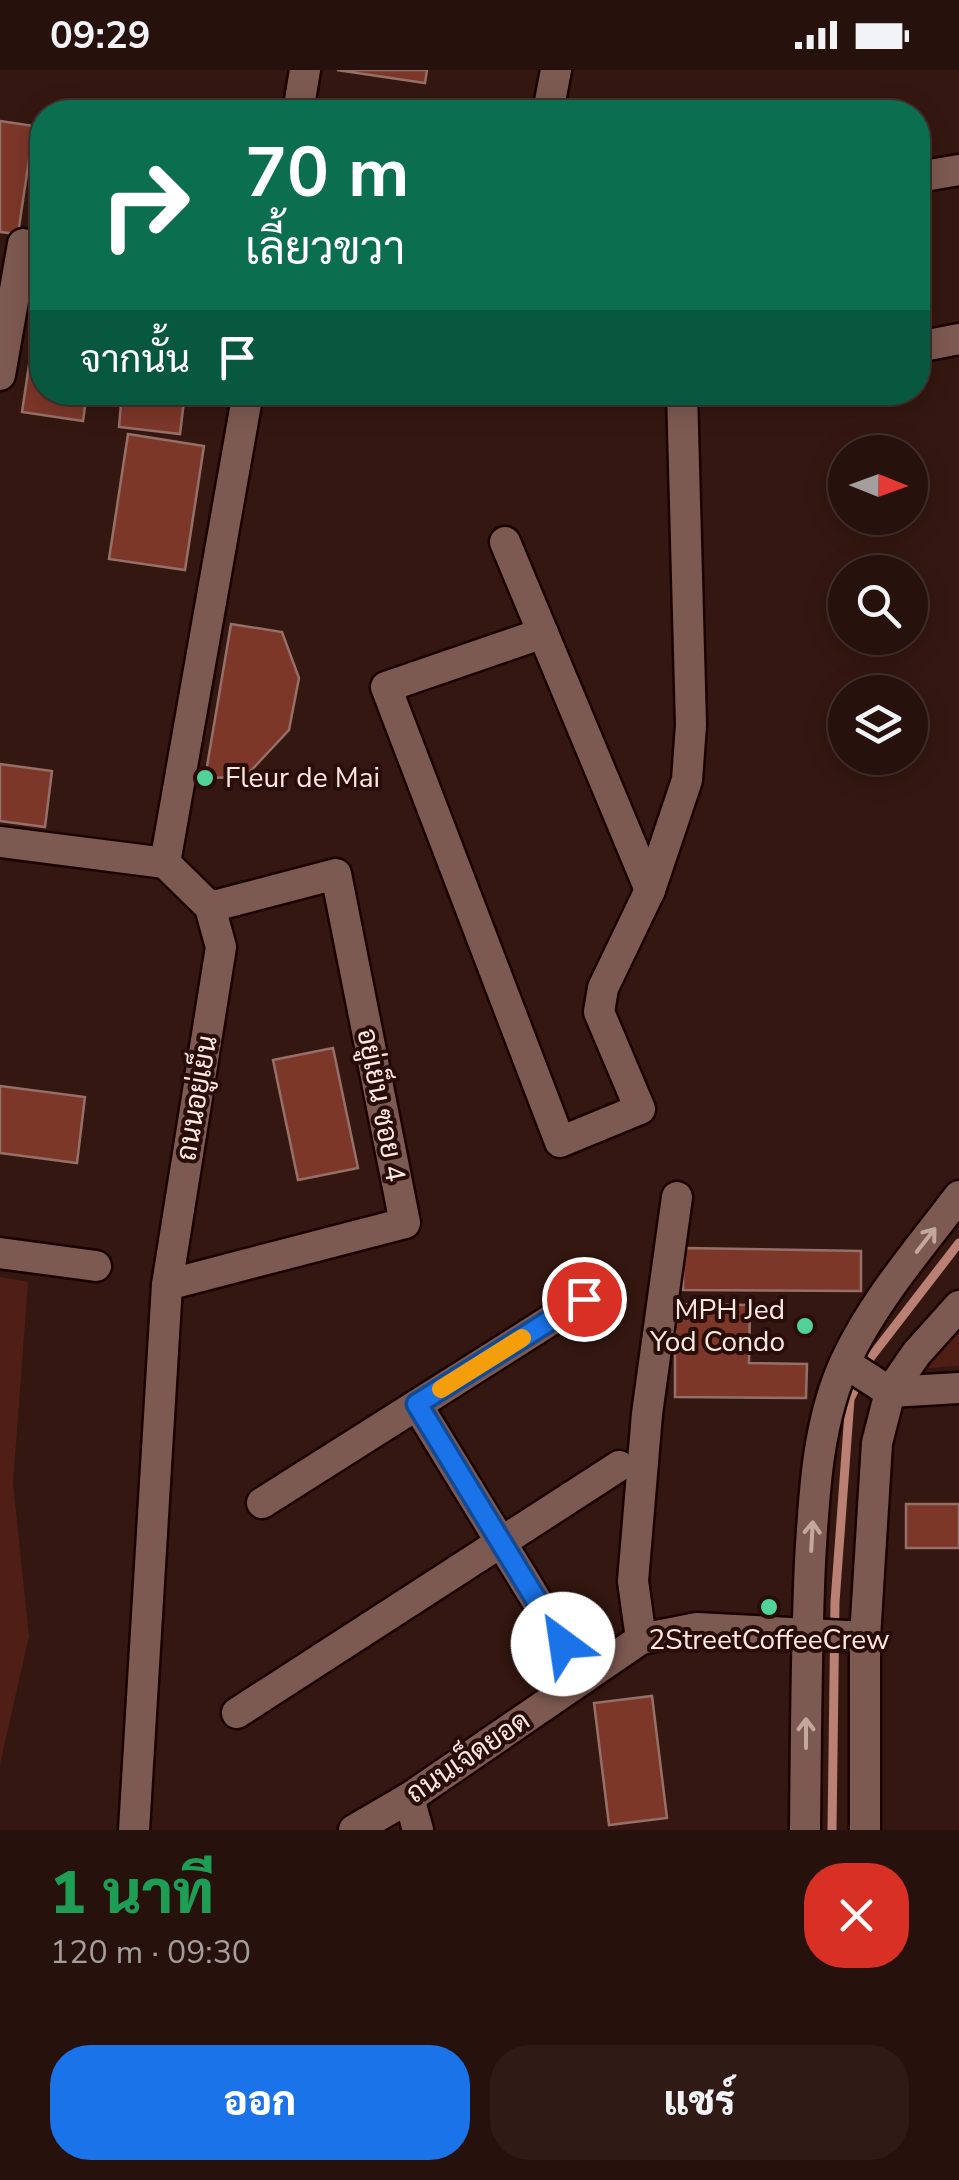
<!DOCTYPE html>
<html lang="th">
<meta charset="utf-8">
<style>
body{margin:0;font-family:"Nunito Sans",Sarabun,sans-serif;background:#2f1a15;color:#f1f3f6;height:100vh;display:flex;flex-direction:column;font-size:38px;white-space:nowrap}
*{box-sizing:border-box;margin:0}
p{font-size:32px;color:#a49d9d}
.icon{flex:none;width:55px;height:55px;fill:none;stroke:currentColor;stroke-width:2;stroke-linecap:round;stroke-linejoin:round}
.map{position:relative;height:1760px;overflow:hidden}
.drawer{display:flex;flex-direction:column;background:#27110c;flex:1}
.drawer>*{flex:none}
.top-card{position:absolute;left:30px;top:30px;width:900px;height:305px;border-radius:40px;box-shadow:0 5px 25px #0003,0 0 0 2px #43312d;background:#0b6e4f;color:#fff;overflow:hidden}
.needle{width:65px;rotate:91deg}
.buttons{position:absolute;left:828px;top:365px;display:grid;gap:20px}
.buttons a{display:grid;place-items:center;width:100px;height:100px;border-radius:50%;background:#27110c;box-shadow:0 5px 25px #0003,0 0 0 2px #43312d;font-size:50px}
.pin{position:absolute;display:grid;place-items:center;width:85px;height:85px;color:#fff;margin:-42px;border:5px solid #fff;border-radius:50%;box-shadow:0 2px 10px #0007}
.me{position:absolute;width:110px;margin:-55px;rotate:329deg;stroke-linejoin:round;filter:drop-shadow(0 0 8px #0008)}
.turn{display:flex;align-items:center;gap:35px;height:210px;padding:0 50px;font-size:45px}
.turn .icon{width:130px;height:130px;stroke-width:2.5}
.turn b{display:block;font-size:70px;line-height:85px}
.then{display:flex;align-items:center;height:95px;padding:0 50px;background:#0003;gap:20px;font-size:38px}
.round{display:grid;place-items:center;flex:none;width:105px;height:105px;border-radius:40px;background:#2f1a15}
.summary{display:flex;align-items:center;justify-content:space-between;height:170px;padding:0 50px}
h1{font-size:60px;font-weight:800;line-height:75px;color:#1e9e55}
.primary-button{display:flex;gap:20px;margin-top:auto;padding:20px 50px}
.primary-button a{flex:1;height:115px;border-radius:40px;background:#1a73e8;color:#fff;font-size:40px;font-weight:800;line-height:115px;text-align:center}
.primary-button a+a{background:#2f1a15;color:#f1f3f6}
.status{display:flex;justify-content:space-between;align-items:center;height:70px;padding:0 50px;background:#27110c;direction:ltr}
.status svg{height:28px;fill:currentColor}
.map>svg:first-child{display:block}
.green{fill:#4f1f15}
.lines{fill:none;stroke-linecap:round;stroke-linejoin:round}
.stream{stroke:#b98073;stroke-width:9}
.building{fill:#7c3729;stroke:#957068;stroke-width:2.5}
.minor-casing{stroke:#1a0201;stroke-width:35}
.minor{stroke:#7d5a51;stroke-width:30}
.oneway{stroke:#c3a8a0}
.route-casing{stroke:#114b97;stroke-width:25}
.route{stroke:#1a73e8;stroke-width:18}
.slow{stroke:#f59e0b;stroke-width:18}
.poi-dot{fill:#51d398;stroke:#290d08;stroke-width:4}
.labels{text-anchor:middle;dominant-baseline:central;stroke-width:8;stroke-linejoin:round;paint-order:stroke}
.poi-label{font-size:28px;fill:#fce7e1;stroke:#290d08;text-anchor:start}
.street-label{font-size:28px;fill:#fce7e1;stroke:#290d08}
</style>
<div class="status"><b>09:29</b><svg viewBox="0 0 49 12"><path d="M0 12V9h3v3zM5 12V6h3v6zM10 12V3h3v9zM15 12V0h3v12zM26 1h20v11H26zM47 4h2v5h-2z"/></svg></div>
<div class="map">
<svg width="959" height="1760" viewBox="0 0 959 1760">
<rect width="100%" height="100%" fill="#341710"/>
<!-- green -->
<g class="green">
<path d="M0 1207 28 1212 13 1413 29 1566 0 1694Z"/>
<path d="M959 1256V1296L928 1298Z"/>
</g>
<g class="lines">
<!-- stream -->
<path class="stream" d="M832 1760 835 1532 850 1329 871 1287 959 1173"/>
</g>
<!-- building -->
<g class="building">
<path d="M337 0H427L425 13Z"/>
<path d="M0 51 34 56 18 164 0 162Z"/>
<path d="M41 214 42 322H87L83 351 22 342Z"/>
<path d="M122 322H185L180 364 119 357Z"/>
<path d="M128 364 204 376 185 500 109 489Z"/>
<path d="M231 554 282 562 299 608 289 660 245 707 205 708Z"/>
<path d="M0 694 52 701 45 757 0 751Z"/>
<path d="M333 978 358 1098 298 1110 273 990Z"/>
<path d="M0 1016 85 1027 77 1093 0 1083Z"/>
<path d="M683 1178 861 1181V1221L683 1220Z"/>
<path d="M675 1234 750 1235 749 1293 807 1294 806 1328 675 1327Z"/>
<rect x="906" y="1434" width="53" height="44"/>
<path d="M652 1626 667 1748 609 1755 594 1633Z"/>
</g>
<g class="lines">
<!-- minor casing -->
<g class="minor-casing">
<g id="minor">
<path d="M298 42 305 0"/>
<path d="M548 42 556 0"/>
<path d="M918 107 959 100"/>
<path d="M918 277 959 269"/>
<path d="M0 305 23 174"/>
<path d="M505 472 650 820"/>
<path d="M543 563 386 617 560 1072 640 1039 599 942 603 918 650 820 687 710 691 655 682 322"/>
<path d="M0 772 165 793"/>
<path d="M165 793 248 322"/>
<path d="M0 1183 96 1196"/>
<path d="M167 1215 405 1153 336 804 210 837"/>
<path d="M845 1293 890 1322 959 1318"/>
<path d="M417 1335 584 1608"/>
<path d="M262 1433 584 1229"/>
<path d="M641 1569 633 1511 647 1344 677 1127"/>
<path d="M237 1643 619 1396"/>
<path d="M409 1728 418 1760"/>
<path d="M134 1760 167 1215 221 877 210 837 165 793"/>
<path d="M354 1760 409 1728 641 1569 697 1558 865 1567"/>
<path d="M805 1760C806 1671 806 1581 810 1492 814 1425 817 1352 846 1290 875 1229 919 1179 959 1126"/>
<path d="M865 1760V1567L877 1373 890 1322 916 1284 959 1236"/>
</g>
</g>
<!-- minor -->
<use href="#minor" class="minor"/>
</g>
<!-- one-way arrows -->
<defs><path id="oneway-shaft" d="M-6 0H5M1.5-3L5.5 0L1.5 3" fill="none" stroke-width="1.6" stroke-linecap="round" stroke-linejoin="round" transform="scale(2.5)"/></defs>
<g class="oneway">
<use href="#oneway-shaft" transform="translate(926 1170) rotate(-52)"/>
<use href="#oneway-shaft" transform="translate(812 1466) rotate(-87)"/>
<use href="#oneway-shaft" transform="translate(806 1663) rotate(-90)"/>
</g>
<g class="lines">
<!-- route casing -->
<g class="route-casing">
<path id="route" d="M563 1574 417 1334 584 1229"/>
</g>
<!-- route -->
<use href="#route" class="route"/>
<!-- slow -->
<path class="slow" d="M441 1319 522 1268"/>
</g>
<!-- markers -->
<g class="poi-dot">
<circle cx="205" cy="708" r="10"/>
<circle cx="805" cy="1256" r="10"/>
<circle cx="769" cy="1537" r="10"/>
</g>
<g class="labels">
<!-- poi labels -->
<g class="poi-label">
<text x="225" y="708">Fleur de Mai</text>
<text x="785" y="1240" text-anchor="end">MPH Jed<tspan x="785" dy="32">Yod Condo</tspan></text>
<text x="769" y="1570" text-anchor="middle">2StreetCoffeeCrew</text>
</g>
<!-- street labels -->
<g class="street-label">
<text transform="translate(197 1028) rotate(-80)">ถนนอยู่เย็น</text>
<text transform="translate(381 1035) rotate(79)">อยู่เย็น ซอย 4</text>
<text transform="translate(468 1687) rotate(-34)">ถนนเจ็ดยอด</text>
</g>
</g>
</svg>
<div class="buttons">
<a><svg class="needle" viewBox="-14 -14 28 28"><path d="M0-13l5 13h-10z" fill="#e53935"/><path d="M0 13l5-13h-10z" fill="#a49d9d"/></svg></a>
<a><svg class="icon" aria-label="search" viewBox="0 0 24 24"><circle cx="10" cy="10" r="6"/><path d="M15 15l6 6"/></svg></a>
<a><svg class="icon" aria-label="layers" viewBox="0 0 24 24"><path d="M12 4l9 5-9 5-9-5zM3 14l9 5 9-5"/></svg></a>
</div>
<div class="pin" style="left:584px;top:1229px;background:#d93025"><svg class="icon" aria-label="arrive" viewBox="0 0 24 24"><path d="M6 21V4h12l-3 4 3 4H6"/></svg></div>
<svg class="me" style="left:563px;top:1574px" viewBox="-20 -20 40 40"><circle r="19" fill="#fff"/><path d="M0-13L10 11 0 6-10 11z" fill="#1a73e8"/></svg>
<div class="top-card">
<div class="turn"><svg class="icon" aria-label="right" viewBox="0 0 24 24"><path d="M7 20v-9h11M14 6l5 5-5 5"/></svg><div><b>70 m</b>เลี้ยวขวา</div></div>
<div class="then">จากนั้น<svg class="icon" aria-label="arrive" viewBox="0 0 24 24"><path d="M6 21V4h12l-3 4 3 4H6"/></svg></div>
</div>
</div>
<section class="drawer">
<div class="summary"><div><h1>1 นาที</h1><p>120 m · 09:30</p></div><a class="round" style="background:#d93025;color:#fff"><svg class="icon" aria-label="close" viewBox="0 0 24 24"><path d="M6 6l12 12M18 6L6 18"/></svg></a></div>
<div class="primary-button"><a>ออก</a><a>แชร์</a></div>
</section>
